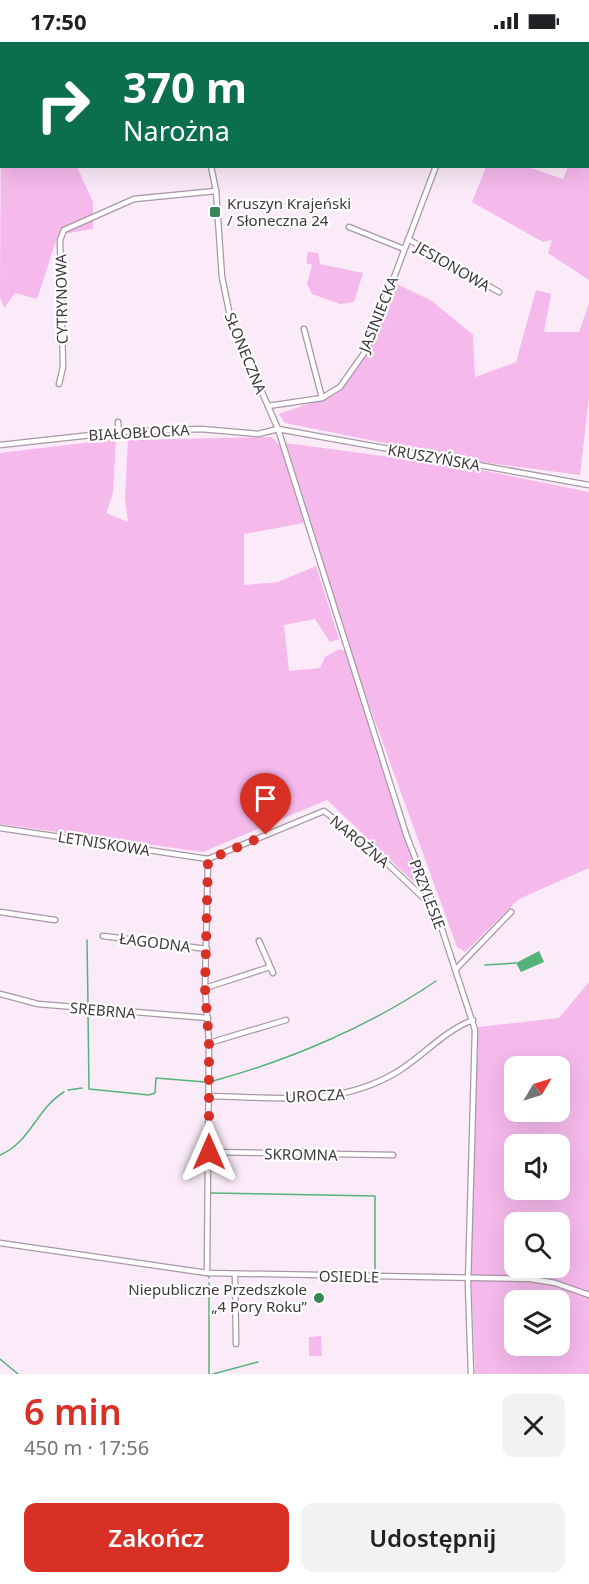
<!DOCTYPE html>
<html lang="pl">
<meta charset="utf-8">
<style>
body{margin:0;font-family:"Noto Sans",sans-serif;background:#f2f2f2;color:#202124;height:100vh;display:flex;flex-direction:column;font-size:22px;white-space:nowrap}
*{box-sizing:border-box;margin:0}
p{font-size:20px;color:#757577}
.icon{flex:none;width:33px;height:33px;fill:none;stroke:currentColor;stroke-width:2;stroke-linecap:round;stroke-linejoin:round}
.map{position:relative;height:1332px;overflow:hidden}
.sheet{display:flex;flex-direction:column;background:#fff;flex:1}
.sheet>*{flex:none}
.top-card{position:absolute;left:0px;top:0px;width:590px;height:126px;box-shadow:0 6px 24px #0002;background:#0b6e4f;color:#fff;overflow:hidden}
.needle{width:39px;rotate:52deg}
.controls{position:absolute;left:504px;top:1014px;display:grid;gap:12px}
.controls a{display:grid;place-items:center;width:66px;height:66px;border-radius:12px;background:#fff;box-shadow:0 6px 24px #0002;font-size:30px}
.pin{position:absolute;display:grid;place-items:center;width:51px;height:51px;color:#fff;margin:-62px -26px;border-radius:50% 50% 50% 0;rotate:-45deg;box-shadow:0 0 6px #0007}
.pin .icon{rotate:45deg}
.me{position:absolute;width:66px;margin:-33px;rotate:0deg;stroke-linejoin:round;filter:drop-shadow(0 0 4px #0008)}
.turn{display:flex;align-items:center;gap:21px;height:126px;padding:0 24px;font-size:27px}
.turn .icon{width:78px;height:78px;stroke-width:2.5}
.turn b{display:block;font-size:42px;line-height:51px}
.round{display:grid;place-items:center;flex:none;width:63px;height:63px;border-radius:12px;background:#f2f2f2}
.headline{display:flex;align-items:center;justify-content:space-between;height:102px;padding:0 24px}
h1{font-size:36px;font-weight:600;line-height:45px;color:#d93025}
.cta{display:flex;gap:12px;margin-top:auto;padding:12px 24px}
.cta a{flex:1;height:69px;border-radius:12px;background:#d93025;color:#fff;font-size:24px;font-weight:600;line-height:69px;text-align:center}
.cta a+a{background:#f2f2f2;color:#202124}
.status{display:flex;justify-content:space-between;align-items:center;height:42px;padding:0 30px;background:#fff;direction:ltr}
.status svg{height:16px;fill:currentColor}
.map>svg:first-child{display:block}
.green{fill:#f5b9ec;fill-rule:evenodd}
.water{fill:#53b37a}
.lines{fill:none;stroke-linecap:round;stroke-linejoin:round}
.stream{stroke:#53b37a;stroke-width:1.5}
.street-casing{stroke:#a798a4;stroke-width:7}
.street{stroke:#fff;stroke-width:4.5}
.route{stroke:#d93025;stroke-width:10;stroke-dasharray:0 18}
.poi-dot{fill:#368859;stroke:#fff;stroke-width:2}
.labels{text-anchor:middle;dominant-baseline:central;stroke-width:4.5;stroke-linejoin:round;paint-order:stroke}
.poi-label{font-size:15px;fill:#3f393e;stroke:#fff;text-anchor:start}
.street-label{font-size:15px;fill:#3f393e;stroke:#fff}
</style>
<div class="status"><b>17:50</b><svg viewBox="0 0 49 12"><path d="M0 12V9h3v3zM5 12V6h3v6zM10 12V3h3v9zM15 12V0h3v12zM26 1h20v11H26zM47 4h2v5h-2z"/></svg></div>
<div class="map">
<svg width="589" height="1332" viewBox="0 0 589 1332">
<rect width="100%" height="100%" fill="#fbebf8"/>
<!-- green -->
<g class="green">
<path d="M407 0H589V238L548 211 552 198 543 200 472 160 486 125H528L563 137 568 125 588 124V2Z"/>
<path d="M1 63 2 124 77 125 93 160V187L58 193 37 257 15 251 4 266 0 255Z"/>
<path d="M308 210 318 211 320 222 363 231 354 260 340 262 312 252 307 242 312 223 306 221Z"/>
<path d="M395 241 432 259 473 293 475 335 516 320 536 248 551 252 544 290H579L589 261V355L580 433 465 418 467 425 589 450V826L519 857 465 910 457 905 359 635 355 637 420 840 417 843 327 758 203 810 0 782V411L116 397 113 451 106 471 128 480 125 455 128 398 272 395 281 405 304 481 244 492V543L278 540 316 524 339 597 330 600 315 577 284 583 289 629 320 626 325 615 339 607 345 609 355 635 359 634 286 401 465 425V417L285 381 279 372 336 352 369 307Z"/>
<path d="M589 940V1332H475L471 1231 478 985 559 976ZM514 1024H560V1070H514ZM514 1102H560V1148H514ZM514 1180H560V1226H514ZM514 1258H560V1304H514Z"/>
<path d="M321 1294 322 1314H309V1295Z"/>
</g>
<!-- water -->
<path class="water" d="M539 909 544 920 521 930 516 921Z"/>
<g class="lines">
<!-- stream -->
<g class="stream">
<path d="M87 898 88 964"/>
<path d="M485 923 516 921"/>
<path d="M88 970 89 1047 149 1053 155 1051 156 1036 205 1040"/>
<path d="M213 1039C290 1018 370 984 436 939"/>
<path d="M68 1048 82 1046"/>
<path d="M0 1113C30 1101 37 1066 64 1050"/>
<path d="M210 1151 375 1154V1227"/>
<path d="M209 1236V1235"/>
<path d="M0 1317 18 1332"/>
<path d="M209 1332V1241"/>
<path d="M213 1332 258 1320"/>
</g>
<!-- street casing -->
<g class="street-casing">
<g id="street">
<path d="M100 0V2"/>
<path d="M134 0V2"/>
<path d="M211 124 216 149 222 235 231 279 278 387 407 795 435 866 475 988 468 1242 471 1332"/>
<path d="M349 185 404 207"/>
<path d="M408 197 499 250"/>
<path d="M304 287 322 356"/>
<path d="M59 342 63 325 60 198 64 188 134 157 216 149"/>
<path d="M268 364 322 356 340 345 367 307 436 124"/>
<path d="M118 380 119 390"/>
<path d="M0 403 119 390 201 387 258 392 278 387 589 443"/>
<path d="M0 786 208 817"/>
<path d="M208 817 324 769 370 805 433 865"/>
<path d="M0 870 55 878"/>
<path d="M103 894 207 907"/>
<path d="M259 899 273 931"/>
<path d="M456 927 511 870"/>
<path d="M205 946 270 925"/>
<path d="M0 952 38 962 208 976"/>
<path d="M209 1001 286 978"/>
<path d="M209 1054C276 1055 337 1066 397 1030 422 1015 445 988 473 978"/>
<path d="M209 1110 393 1113"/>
<path d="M0 1201 207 1231 531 1237 555 1241 589 1253"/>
<path d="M207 1231 209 1001 205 946 208 817"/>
<path d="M235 1232 236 1302"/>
</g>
</g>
<!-- street -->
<use href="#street" class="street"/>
</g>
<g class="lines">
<!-- route -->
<path class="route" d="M209 1110V1001L205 946 208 818 266 793"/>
</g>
<!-- markers -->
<g class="poi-dot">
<rect x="209" y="164" width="12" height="12" rx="3"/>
<circle cx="319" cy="1256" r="6"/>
</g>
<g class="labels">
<!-- poi labels -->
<g class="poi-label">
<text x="227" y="161">Kruszyn Krajeński<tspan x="227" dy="17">/ Słoneczna 24</tspan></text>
<text x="307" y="1247" text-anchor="end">Niepubliczne Przedszkole<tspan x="307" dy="17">„4 Pory Roku”</tspan></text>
</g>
<!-- street labels -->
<g class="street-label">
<text transform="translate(453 224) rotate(30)">JESIONOWA</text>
<text transform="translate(61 257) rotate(-91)">CYTRYNOWA</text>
<text transform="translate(378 272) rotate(-68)">JASINIECKA</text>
<text transform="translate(246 311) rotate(68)">SŁONECZNA</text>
<text transform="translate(139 390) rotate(-3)">BIAŁOBŁOCKA</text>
<text transform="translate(434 415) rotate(10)">KRUSZYŃSKA</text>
<text transform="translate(360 799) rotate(40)">NAROŻNA</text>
<text transform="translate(104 801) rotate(9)">LETNISKOWA</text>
<text transform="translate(428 852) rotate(69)">PRZYLESIE</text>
<text transform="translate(155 900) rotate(7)">ŁAGODNA</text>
<text transform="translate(103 968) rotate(5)">SREBRNA</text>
<text transform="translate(315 1053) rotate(-3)">UROCZA</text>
<text transform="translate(301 1112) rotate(1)">SKROMNA</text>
<text transform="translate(349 1234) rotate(1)">OSIEDLE</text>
</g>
</g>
</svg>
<div class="controls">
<a><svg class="needle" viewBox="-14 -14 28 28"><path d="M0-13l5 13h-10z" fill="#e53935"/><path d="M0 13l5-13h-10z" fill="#757577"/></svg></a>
<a><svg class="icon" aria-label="sound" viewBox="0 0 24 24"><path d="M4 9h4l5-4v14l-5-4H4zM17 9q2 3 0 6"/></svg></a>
<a><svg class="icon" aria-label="search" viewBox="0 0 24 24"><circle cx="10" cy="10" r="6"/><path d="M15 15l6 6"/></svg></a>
<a><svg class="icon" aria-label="layers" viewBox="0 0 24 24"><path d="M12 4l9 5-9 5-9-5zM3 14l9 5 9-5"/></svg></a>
</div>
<div class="pin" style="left:266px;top:793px;background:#d93025"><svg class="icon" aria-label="arrive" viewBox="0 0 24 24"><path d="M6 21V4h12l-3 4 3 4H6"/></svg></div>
<svg class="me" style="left:209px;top:1110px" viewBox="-20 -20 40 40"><path d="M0-17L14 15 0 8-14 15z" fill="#d93025" stroke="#fff" stroke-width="4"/></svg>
<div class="top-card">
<div class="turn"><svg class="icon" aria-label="right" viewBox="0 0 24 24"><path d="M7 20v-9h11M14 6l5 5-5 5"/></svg><div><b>370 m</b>Narożna</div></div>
</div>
</div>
<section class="sheet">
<div class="headline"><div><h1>6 min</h1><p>450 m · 17:56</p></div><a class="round"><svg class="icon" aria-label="close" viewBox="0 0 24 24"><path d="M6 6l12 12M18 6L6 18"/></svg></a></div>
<div class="cta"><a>Zakończ</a><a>Udostępnij</a></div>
</section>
